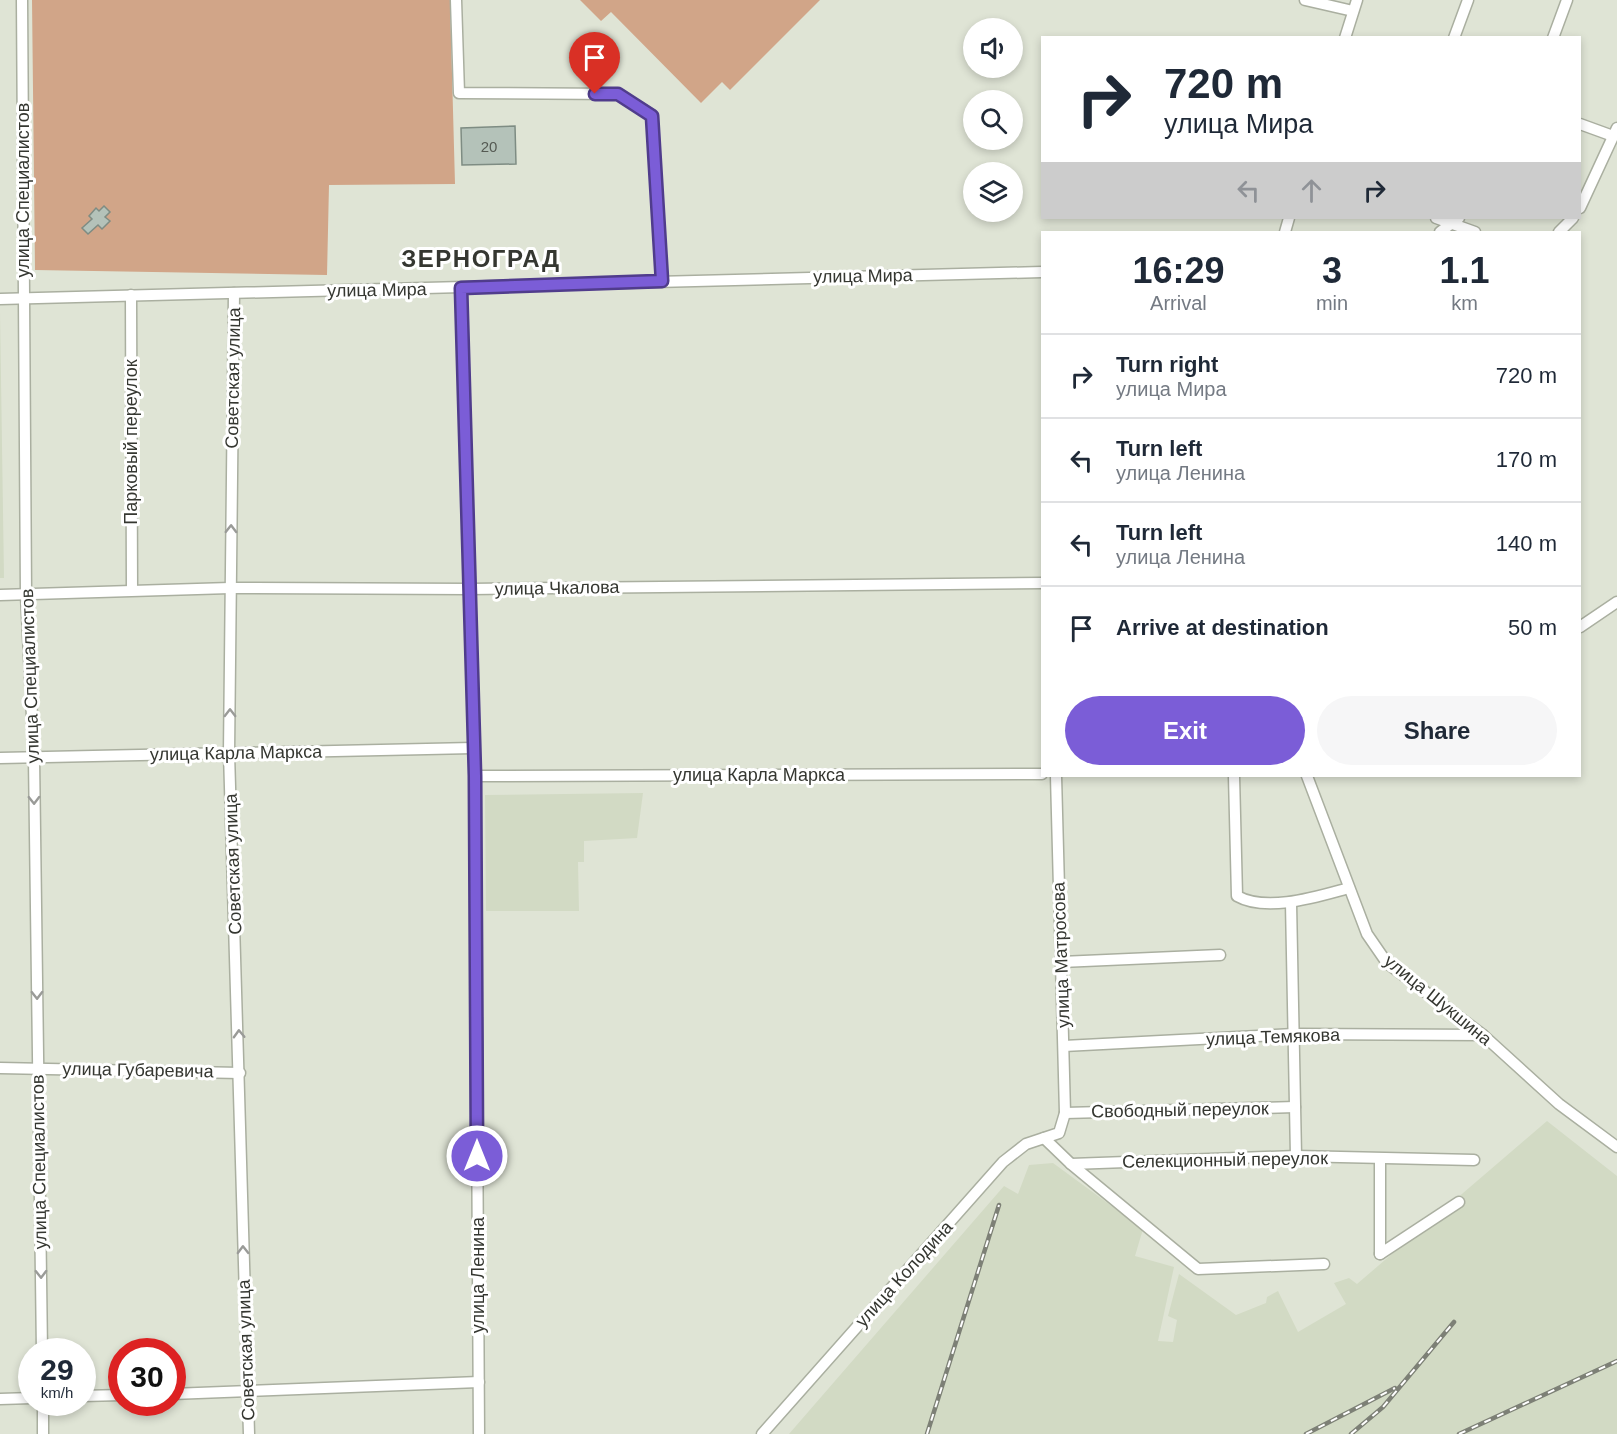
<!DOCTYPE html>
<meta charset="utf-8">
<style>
body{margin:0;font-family:Arial,sans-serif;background:#f6f6f7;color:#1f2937;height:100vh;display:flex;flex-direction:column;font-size:22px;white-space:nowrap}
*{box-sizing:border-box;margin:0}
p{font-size:20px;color:#747a83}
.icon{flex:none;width:33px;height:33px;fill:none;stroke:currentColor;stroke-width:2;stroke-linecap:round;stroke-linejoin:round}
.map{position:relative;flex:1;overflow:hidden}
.panel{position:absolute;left:1041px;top:231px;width:540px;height:546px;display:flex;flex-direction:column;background:#fff;border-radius:0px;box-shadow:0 3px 9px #0003}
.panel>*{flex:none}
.banner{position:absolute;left:1041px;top:36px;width:540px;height:183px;border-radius:0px;box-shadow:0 3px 9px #0003;background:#fff;color:#1f2937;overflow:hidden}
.buttons{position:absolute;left:963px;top:18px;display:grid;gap:12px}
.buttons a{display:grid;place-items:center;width:60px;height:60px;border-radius:50%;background:#fff;box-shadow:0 3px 9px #0003;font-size:30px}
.speed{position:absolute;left:18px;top:1338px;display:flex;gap:12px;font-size:30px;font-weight:700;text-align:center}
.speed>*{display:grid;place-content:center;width:78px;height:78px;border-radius:50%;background:#fff;box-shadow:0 3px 9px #0003;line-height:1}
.speed small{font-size:15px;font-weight:400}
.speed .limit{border:9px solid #d22;background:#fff;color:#111}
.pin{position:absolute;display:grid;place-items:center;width:51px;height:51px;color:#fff;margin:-62px -26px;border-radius:50% 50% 50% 0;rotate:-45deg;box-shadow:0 0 6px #0007}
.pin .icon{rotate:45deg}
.me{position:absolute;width:66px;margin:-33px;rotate:0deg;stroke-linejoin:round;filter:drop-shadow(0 0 4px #0008)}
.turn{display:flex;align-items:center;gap:21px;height:126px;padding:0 24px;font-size:27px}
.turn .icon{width:78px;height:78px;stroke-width:2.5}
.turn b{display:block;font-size:42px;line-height:51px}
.lanes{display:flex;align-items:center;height:57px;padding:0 24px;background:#0003;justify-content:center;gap:30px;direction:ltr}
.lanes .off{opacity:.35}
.eta{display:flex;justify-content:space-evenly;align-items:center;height:102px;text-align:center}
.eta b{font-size:36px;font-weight:700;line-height:42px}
.button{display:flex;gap:12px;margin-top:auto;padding:12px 24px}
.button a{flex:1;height:69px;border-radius:36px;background:#7b5dd7;color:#fff;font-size:24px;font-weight:700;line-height:69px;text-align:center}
.button a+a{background:#f6f6f7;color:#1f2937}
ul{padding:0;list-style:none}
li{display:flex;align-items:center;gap:18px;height:84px;padding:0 24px;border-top:2px solid #e0e1e3}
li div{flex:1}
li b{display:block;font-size:22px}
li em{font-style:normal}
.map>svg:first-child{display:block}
.built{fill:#d2dac4}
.green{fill:#d1a588}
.building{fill:#b4c2b9;stroke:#7e8c83;stroke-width:1.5}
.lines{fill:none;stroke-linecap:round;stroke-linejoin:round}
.minor-casing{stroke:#aaafa0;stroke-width:13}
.minor{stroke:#fff;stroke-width:10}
.rail-casing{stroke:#7d8076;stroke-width:4.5}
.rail{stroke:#fff;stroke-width:2;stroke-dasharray:7;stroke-linecap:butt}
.oneway{stroke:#9a9b98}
.route-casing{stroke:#503c8c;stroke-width:15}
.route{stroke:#7b5dd7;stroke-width:10}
.labels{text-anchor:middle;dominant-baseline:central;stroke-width:6;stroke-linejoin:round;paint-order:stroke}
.number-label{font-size:15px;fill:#555a53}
.street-label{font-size:18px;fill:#353731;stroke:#fff}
.district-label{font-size:24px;font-weight:bold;letter-spacing:1.5px;fill:#353731;stroke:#fff}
</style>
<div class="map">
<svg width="1617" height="1434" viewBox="0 0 1617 1434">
<rect width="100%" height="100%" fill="#dfe4d5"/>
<!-- built -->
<g class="built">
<path d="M0 311 4 578H0Z"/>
<path d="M643 793 637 838 584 841V862H578L579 911H486L485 795Z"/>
<path d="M1547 1121 1617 1176V1434H789L1004 1186 1018 1194 1029 1165 1053 1163 1143 1229 1135 1256 1174 1267 1158 1341 1173 1342 1177 1320 1168 1316 1179 1274 1236 1315 1266 1303 1267 1297 1278 1291 1298 1332 1346 1304 1334 1283 1349 1278 1357 1284Z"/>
</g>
<!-- green -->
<g class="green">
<path d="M32 0H450L455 184 329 185 327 275 35 270Z"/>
<path d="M580 0H820L730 90 722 82 701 103 611 12 601 21Z"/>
</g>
<!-- building -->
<g class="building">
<path d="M515 126 516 164 462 165 461 128Z"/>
<path d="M104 206 110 212 105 217 110 221 102 229 98 225 88 234 82 228 92 219 89 216 96 208 99 211Z"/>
</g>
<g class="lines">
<!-- minor casing -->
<g class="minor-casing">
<g id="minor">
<path d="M22 0 26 595 34 758 42 1352"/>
<path d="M456 0 459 93 618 94 652 115 662 281"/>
<path d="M1305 0 1353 11"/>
<path d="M1345 38 1357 0"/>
<path d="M1454 38 1468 0"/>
<path d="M1553 38 1567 0"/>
<path d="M1580 124 1613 136"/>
<path d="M1580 208 1617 128"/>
<path d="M1436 218 1475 232"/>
<path d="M1285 232 1289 218"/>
<path d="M1440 232 1459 218"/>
<path d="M1559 232 1573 218"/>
<path d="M461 289 475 776 479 1434"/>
<path d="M234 293 229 753 249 1434"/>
<path d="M131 295 132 590"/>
<path d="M0 299 1042 272"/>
<path d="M0 595 230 588 470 589 1042 583"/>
<path d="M1580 627 1617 602"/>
<path d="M0 758 473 748"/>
<path d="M475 776 1042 774"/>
<path d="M1234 776 1237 896C1267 913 1319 896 1349 888"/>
<path d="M1307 776 1367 934 1387 963 1483 1035 1559 1104 1617 1147"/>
<path d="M1291 903 1296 1156"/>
<path d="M1061 962 1220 955"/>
<path d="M1064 1046 1294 1034 1483 1035"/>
<path d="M0 1068 240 1073"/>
<path d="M1065 1113 1295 1107"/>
<path d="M1044 1138 1071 1164 1296 1156 1474 1160"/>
<path d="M1380 1159V1254"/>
<path d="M1071 1164 1198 1269 1324 1264"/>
<path d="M1380 1254 1459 1202"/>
<path d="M172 1394 479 1382"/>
<path d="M82 1396 122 1395"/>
<path d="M0 1399 32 1398"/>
<path d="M43 1402V1434"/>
<path d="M762 1434 1003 1162 1026 1144 1059 1133 1065 1113 1056 776"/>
</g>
</g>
<!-- minor -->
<use href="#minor" class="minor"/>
<!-- rail casing -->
<g class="rail-casing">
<g id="rail">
<path d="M927 1434 999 1205"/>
<path d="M1306 1434 1395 1388"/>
<path d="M1351 1434 1383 1407 1454 1322"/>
<path d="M1459 1434 1617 1361"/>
</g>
</g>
<!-- rail -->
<use href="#rail" class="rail"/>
</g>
<!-- one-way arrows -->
<defs><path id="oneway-chevron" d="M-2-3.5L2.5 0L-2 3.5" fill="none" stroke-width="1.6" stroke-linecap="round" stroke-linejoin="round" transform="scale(1.5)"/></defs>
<g class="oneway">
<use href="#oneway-chevron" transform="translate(231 529) rotate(-89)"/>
<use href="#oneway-chevron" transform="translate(230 713) rotate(-90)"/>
<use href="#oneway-chevron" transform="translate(34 800) rotate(89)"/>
<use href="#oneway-chevron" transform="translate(37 995) rotate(89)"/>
<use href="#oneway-chevron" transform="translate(239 1034) rotate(-92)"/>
<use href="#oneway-chevron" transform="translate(243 1250) rotate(-91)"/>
<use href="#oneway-chevron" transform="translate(41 1274) rotate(89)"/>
</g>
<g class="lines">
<!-- route casing -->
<g class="route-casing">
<path id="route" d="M477 1156 475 776 461 288 662 281 652 116 618 94H595"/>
</g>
<!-- route -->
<use href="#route" class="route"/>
</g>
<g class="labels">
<!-- number labels -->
<g class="number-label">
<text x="489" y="146">20</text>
</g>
<!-- street labels -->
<g class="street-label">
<text transform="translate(23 190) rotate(-90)">улица Специалистов</text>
<text transform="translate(863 276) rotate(-1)">улица Мира</text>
<text transform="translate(377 290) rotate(-1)">улица Мира</text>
<text transform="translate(233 378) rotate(-89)">Советская улица</text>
<text transform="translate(131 442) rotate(-90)">Парковый переулок</text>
<text transform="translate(557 588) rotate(-1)">улица Чкалова</text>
<text transform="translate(30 676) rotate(-92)">улица Специалистов</text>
<text transform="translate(236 753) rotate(-1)">улица Карла Маркса</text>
<text x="759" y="775">улица Карла Маркса</text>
<text transform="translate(233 864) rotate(-92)">Советская улица</text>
<text transform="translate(1061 955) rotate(-92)">улица Матросова</text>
<text transform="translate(1438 1000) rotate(39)">улица Шукшина</text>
<text transform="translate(1273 1037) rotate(-2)">улица Темякова</text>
<text transform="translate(138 1070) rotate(1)">улица Губаревича</text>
<text transform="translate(1180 1110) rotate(-1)">Свободный переулок</text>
<text transform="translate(1225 1160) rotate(-1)">Селекционный переулок</text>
<text transform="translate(39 1162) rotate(-91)">улица Специалистов</text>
<text transform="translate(904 1274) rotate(-48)">улица Колодина</text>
<text transform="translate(478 1275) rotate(-90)">улица Ленина</text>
<text transform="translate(246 1350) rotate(-92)">Советская улица</text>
</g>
<!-- district labels -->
<g class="district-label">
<text x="481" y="258">ЗЕРНОГРАД</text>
</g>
</g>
</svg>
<div class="buttons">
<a><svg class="icon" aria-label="sound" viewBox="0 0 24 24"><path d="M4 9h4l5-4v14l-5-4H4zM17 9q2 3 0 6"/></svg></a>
<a><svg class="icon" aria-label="search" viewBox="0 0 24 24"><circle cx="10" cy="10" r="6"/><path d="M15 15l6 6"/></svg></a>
<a><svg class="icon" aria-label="layers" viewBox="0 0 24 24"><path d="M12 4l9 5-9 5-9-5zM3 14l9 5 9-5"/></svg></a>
</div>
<div class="speed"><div>29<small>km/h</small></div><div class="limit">30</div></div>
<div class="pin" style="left:595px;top:94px;background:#d93025"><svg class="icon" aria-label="arrive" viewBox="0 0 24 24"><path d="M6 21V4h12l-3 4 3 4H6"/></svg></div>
<svg class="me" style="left:477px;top:1156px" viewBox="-20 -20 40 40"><circle r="17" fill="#7b5dd7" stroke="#fff" stroke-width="3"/><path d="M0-11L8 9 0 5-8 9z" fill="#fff"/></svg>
<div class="banner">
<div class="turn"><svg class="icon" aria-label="right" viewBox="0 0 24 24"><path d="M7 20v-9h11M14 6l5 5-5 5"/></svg><div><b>720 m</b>улица Мира</div></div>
<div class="lanes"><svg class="icon off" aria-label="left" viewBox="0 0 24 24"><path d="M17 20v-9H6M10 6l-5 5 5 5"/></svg><svg class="icon off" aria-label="ahead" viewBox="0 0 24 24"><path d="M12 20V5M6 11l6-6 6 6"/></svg><svg class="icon" aria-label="right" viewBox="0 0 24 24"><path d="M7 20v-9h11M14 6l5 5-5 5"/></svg></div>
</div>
<section class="panel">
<div class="eta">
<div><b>16:29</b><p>Arrival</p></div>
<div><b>3</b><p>min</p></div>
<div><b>1.1</b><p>km</p></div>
</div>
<ul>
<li><svg class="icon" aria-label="right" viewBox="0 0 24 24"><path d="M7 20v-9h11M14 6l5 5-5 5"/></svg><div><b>Turn right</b><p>улица Мира</p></div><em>720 m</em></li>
<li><svg class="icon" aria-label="left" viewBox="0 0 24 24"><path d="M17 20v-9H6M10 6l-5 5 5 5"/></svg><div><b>Turn left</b><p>улица Ленина</p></div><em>170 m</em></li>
<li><svg class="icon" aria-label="left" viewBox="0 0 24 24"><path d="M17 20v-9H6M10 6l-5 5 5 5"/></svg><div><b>Turn left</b><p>улица Ленина</p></div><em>140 m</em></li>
<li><svg class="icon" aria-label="arrive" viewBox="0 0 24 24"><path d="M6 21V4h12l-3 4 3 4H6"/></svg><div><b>Arrive at destination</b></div><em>50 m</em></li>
</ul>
<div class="button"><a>Exit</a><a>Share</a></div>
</section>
</div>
